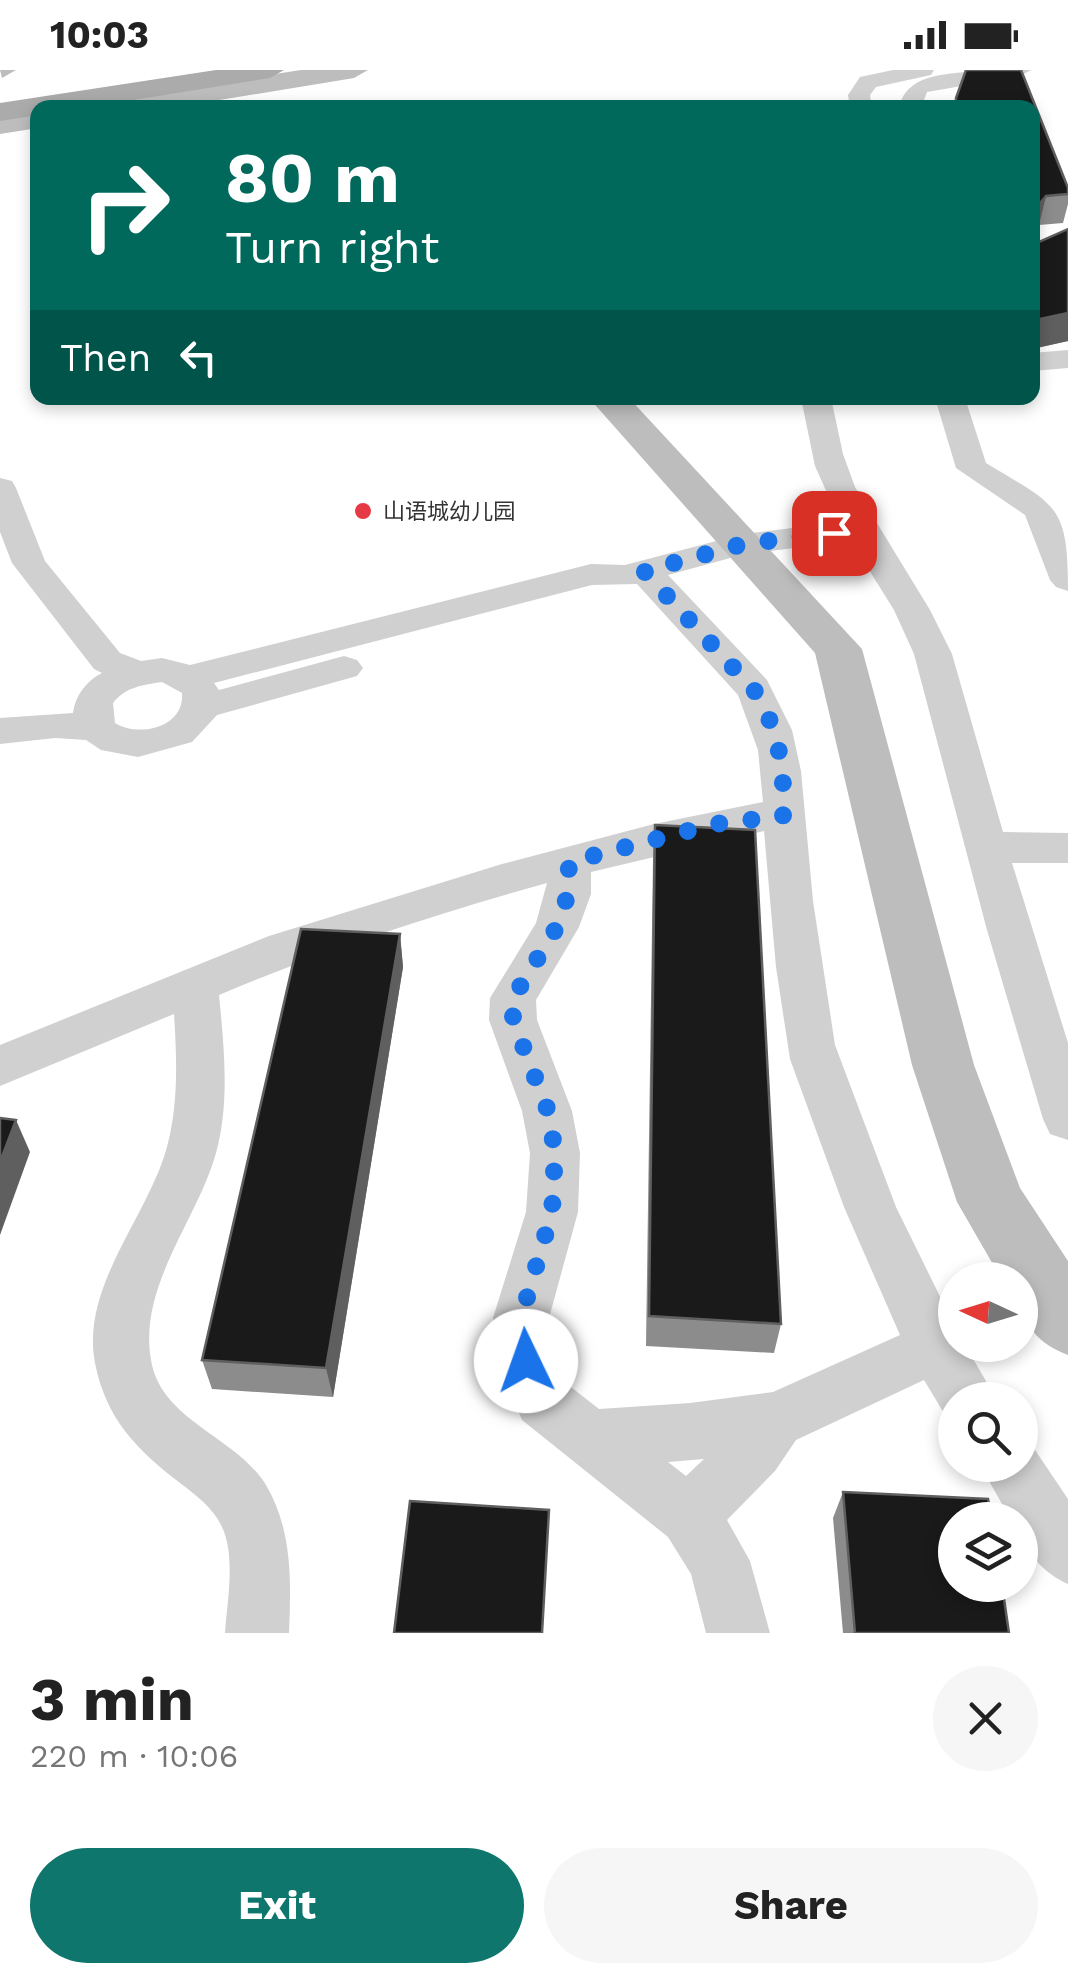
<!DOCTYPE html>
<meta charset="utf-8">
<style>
body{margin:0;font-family:"Work Sans","Noto Sans SC",sans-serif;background:#f6f6f6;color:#222;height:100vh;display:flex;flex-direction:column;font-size:38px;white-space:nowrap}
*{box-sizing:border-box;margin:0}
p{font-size:32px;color:#767676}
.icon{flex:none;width:55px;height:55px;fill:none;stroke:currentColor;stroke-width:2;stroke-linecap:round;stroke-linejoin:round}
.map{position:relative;height:1563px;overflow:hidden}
.details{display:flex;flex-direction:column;background:#fff;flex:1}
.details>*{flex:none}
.guide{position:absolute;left:30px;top:30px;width:1010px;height:305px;border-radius:20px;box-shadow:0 5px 15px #0003;background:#00695c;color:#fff;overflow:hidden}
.needle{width:65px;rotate:274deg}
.controls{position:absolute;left:938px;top:1192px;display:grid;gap:20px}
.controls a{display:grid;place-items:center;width:100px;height:100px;border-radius:50%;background:#fff;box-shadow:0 5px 15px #0003;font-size:50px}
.pin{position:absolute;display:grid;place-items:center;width:85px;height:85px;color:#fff;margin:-42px;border-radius:20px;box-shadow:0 5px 15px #0006}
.me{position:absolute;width:110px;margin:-55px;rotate:357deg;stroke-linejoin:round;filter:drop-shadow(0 0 8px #0008)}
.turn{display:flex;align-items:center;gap:35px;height:210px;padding:0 30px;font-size:45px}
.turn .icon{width:130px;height:130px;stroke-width:2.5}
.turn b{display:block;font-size:70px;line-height:85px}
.then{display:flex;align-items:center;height:95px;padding:0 30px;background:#0003;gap:20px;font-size:38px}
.round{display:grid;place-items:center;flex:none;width:105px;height:105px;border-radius:52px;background:#f6f6f6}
.summary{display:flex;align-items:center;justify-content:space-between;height:170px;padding:0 30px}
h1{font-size:60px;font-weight:700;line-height:75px}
.button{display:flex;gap:20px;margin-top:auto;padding:20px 30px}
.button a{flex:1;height:115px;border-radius:60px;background:#0f766e;color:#fff;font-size:40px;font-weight:700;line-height:115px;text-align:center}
.button a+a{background:#f6f6f6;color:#222}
.status{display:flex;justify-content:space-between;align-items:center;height:70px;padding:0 50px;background:#fff;direction:ltr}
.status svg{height:28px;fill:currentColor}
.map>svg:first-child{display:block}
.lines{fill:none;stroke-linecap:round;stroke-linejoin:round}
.minor{fill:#d0d0d0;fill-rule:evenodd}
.secondary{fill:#bdbdbd;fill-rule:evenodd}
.primary{fill:#ababab;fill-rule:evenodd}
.wall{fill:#8c8c8c}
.shaded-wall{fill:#5f5f5f}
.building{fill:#1a1a1a;stroke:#5f5f5f;stroke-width:2.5}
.route{stroke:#1a73e8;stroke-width:18;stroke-dasharray:0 32.4}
.poi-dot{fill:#e63946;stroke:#fff;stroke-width:4}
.labels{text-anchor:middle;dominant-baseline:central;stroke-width:10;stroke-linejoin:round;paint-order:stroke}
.far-poi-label{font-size:22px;fill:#333;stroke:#fff;text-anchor:start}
</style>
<div class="status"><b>10:03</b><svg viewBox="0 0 49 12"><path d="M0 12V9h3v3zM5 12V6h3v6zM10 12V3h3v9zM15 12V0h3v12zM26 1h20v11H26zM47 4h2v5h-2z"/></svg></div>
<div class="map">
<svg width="1068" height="1563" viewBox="0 0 1068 1563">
<rect width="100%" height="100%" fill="#fff"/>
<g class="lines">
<!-- minor -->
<g class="minor">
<path d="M893 0H934L931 5 876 17 870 25 872 38H850L848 25 860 7Z"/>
<path d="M982 0H1031L1020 6 927 22 921 38H899C907 1 951 5 982 0Z"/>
<path d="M1068 280V298L1032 301V283Z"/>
<path d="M801 328H831L843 384 855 417 930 540 952 584 1003 762 1068 763V793H1012L1068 973V1070L1050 1064 1043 1049 987 860 914 584 894 540 851 471 745 484 668 505 767 610 792 660 801 701 813 831 835 975 896 1137 955 1257V1275H965L997 1330H955V1353L948 1350 924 1310 796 1370 775 1401 727 1450 750 1491 770 1563H706L691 1504 668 1467 522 1350 497 1291 493 1248 526 1142 530 1083 522 1041 489 950 490 928 536 853 547 813C436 844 325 880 219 925 224 977 230 1032 216 1083 197 1151 138 1216 151 1290 161 1351 236 1366 266 1415 293 1461 291 1513 289 1563H225C227 1532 236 1487 222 1457 214 1439 196 1425 180 1413 137 1380 106 1349 95 1293 81 1220 142 1153 164 1087 179 1041 177 991 174 944L0 1016V975L269 866 502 794 654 754 763 732 758 680 738 625 637 514 592 515 214 613 219 620 344 586 357 590 363 598 357 606 217 645 192 672 138 687 101 680 86 670 55 668 0 674V648L73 643C75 626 86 611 102 603L94 599 12 493 0 462V408L12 411 16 418 45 491 120 583 141 591 162 588 190 595 591 494 625 495 743 464 840 452 815 396ZM162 612 182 623C185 657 139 668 115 653L113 633C125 617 143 615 162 612ZM764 761 776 897 790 989 844 1137 900 1265 773 1322 690 1333 599 1339 562 1310 553 1290 549 1248 578 1142 580 1083 572 1041 537 950 536 930 579 857 591 824V802ZM704 1389 686 1406 668 1392Z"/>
<path d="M935 328H965L986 393C1057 436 1068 434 1068 521L1056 517 1050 510 1025 445 956 398Z"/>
<path d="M1020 1370 1031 1374 1068 1429V1514C1043 1503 1020 1479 1020 1450H1011L980 1395H1020Z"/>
</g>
<!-- secondary -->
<g class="secondary">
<path d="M0 0H16L2 8Z"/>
<path d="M301 0H368L354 8 171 38H100L114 29Z"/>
<path d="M38 40V58L0 64V46Z"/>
<path d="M589 328H629L862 579 974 995 1020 1118 1068 1191V1285C1031 1271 1020 1249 1020 1210H1002L957 1132 912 995 815 583Z"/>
</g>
<!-- primary -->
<path class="primary" d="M216 0H284L270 8 84 38H38V45L0 51V33Z"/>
</g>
<!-- wall -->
<g class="wall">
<path d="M966 0H1021L1068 118V134L1063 153 1039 155 1032 164V38H955Z"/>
<path d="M1068 159V271L1032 279V175Z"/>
<path d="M655 755 781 1254 774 1283 646 1276 653 789Z"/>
<path d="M400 864 403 897 333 1327 212 1319 202 1290Z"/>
<path d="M843 1422 1009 1563H843L833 1448Z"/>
</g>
<!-- shaded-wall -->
<g class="shaded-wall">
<path d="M1046 126 1039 155 1032 164 1033 144Z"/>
<path d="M1068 243V271L1032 279 1040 249Z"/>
<path d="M400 864 403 897 333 1327 326 1298Z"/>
<path d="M16 1050 30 1082 0 1165V1092Z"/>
</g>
<!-- building -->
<g class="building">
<path d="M966 0H1021L1068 118V124L1046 126 1032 143V38H956V28Z"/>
<path d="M1068 159V243L1040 249 1032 248V175Z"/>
<path d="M655 755 755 760 781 1254 649 1246Z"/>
<path d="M301 859 400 864 326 1298 202 1290Z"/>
<path d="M0 1048 16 1050 0 1092Z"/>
<path d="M843 1422 988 1429 992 1450H955V1515H1002L1009 1563H855Z"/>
<path d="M410 1431 549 1440 542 1563H394Z"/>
</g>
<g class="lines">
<!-- route -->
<path class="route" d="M526 1291 521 1248 552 1142 555 1082 548 1041 513 950V928L557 857 568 824 569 792 714 754 783 746C785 699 779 659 754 620L644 501 743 474 834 463"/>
</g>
<!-- markers -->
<circle class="poi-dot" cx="363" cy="441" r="10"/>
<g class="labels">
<!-- far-poi labels -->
<g class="far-poi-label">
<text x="383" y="441">山语城幼儿园</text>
</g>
</g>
</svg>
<div class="controls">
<a><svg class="needle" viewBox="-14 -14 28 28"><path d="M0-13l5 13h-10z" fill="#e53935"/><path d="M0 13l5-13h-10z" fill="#767676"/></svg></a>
<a><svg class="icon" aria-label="search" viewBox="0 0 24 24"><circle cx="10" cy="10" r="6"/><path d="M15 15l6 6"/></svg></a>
<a><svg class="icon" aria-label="layers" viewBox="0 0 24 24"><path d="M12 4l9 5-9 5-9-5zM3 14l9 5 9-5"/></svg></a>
</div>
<div class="pin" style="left:834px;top:463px;background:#d93025"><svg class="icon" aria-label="arrive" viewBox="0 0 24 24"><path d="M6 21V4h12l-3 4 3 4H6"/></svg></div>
<svg class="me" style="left:526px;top:1291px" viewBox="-20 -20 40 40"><circle r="19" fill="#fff"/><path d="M0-13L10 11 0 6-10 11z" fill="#1a73e8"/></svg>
<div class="guide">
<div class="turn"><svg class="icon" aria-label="right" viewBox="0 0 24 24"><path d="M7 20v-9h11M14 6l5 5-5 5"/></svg><div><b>80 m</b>Turn right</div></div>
<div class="then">Then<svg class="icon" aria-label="left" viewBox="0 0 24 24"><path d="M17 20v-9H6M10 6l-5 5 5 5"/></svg></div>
</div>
</div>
<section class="details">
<div class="summary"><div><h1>3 min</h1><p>220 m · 10:06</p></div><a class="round"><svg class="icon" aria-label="close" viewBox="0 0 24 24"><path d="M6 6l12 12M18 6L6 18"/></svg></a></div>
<div class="button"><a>Exit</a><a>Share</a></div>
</section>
